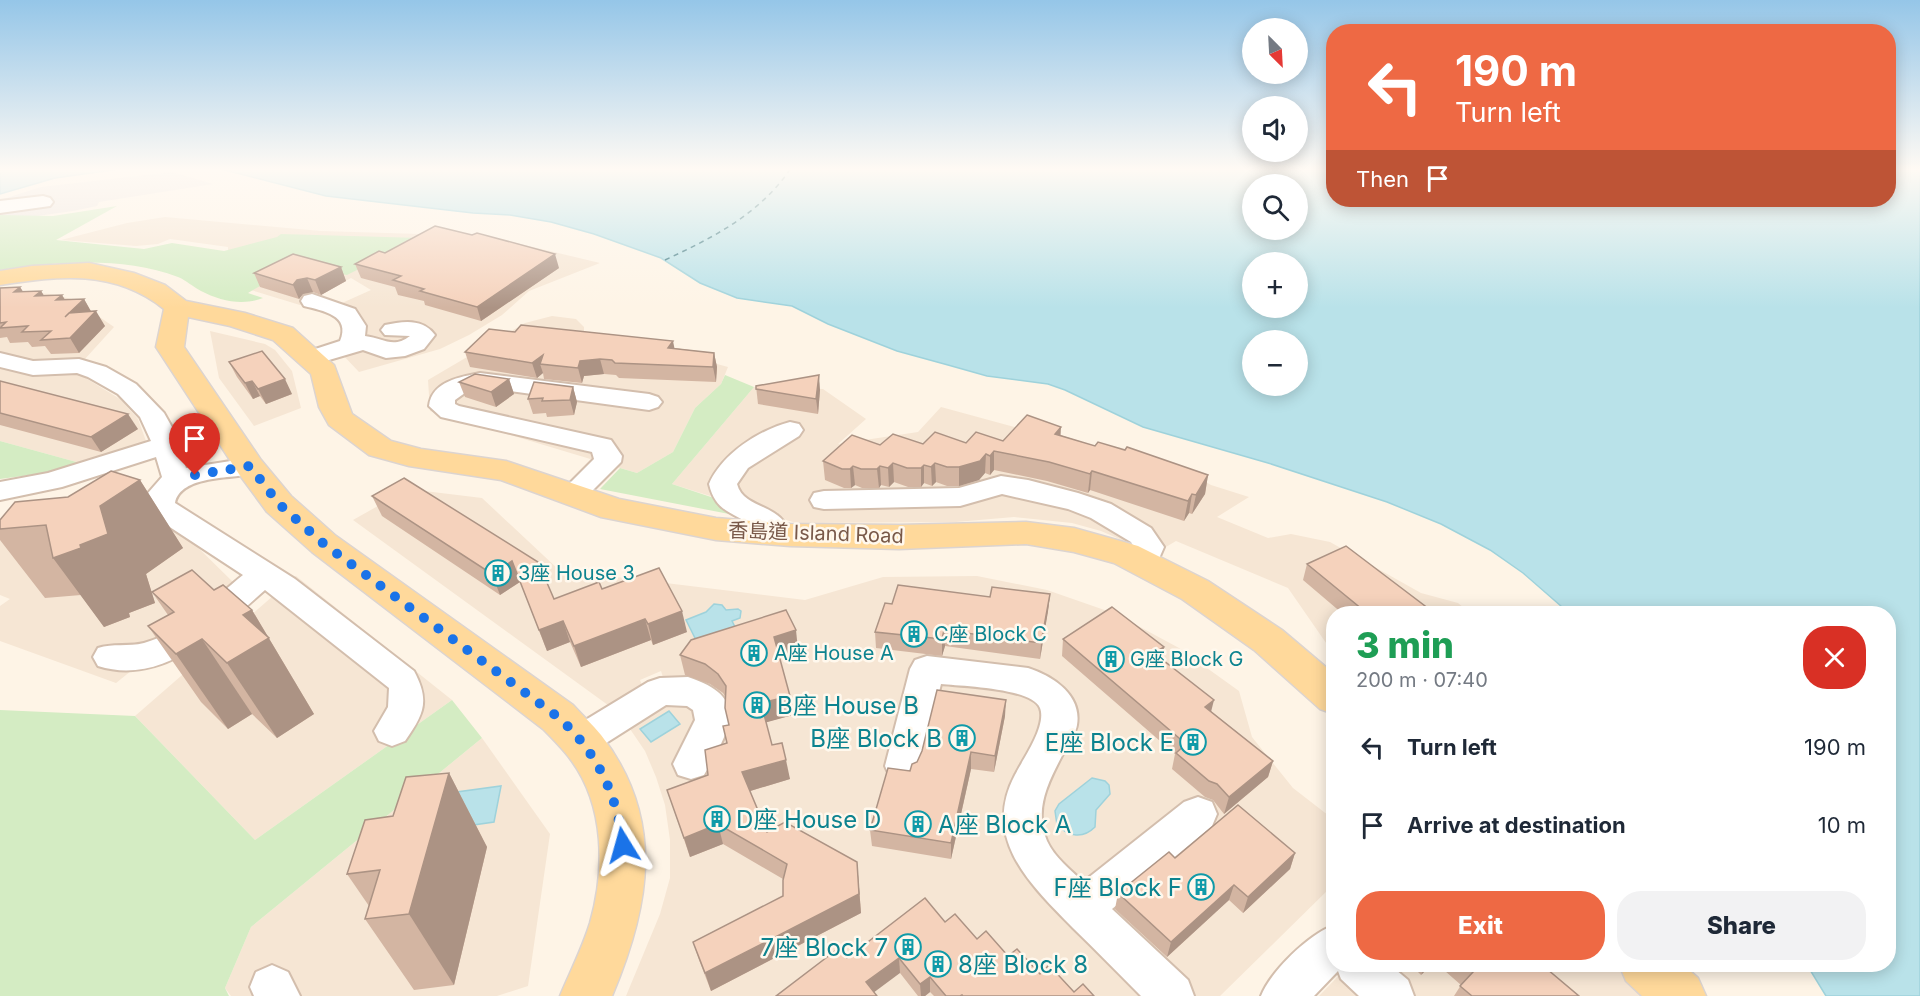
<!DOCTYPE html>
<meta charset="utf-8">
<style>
body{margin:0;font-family:Inter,"Noto Sans TC",sans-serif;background:#f2f2f3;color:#1f2937;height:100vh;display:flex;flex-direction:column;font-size:22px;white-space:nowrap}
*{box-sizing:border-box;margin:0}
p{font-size:20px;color:#747a83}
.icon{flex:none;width:33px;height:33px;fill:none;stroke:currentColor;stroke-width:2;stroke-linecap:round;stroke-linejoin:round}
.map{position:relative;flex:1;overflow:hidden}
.details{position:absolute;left:1326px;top:606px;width:570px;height:366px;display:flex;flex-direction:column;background:#fff;border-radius:24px;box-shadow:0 3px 15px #0003}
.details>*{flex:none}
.banner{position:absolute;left:1326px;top:24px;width:570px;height:183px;border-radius:24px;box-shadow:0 3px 15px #0003;background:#ee6944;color:#fff;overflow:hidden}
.needle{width:39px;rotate:156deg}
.controls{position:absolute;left:1242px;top:18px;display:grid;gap:12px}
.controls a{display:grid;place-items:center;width:66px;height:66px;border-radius:50%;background:#fff;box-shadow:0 3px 15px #0003;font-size:30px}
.pin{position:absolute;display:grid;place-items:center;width:51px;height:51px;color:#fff;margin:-62px -26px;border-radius:50% 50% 50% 0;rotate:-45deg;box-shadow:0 0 6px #0007}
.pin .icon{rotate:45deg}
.me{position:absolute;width:66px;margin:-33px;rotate:352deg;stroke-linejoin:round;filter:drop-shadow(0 0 4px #0008)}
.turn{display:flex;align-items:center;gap:21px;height:126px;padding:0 30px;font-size:27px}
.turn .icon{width:78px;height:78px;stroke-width:2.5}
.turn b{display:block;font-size:42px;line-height:51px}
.then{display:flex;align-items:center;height:57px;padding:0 30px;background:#0003;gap:12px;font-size:22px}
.round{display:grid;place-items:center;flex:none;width:63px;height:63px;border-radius:24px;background:#f2f2f3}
.headline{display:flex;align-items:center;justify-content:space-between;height:102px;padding:0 30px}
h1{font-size:36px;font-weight:800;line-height:45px;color:#1e9e55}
.action{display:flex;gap:12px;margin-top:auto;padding:12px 30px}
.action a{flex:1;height:69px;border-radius:24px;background:#ee6944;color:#fff;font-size:24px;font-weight:800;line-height:69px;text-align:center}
.action a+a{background:#f2f2f3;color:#1f2937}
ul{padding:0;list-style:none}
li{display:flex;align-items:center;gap:18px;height:78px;padding:0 30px}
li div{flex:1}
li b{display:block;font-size:22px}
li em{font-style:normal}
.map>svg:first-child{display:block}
.residential{fill:#f6e6d4}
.industrial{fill:#eee6e0}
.green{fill:#d4ecc3}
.water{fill:#b9e2e9;stroke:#9ed2db;stroke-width:1.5;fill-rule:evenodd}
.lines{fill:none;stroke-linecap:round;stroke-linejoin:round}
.ferry{stroke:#3e7b86;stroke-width:1.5;stroke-dasharray:5 4.5;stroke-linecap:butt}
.minor-casing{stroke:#d3bead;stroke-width:4}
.major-casing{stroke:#dcd4d0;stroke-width:3}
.minor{fill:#fff;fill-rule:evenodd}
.major{fill:#ffd99b;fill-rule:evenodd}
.wall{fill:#d3b5a2}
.shaded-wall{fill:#ac9384}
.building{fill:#f5d2bc;stroke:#ac9384;stroke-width:1.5}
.route{stroke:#1a73e8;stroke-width:10;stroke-dasharray:0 18}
.labels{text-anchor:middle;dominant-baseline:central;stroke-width:5;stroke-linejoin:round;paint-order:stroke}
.street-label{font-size:20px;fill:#795949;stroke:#fff8ed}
.culture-label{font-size:20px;fill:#0d838f;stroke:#fff8ed;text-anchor:start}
.near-culture-label{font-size:24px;fill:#0d838f;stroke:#fff8ed;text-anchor:start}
</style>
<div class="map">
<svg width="1920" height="996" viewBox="0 0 1920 996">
<rect width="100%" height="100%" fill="#fef4e6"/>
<!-- residential -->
<g class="residential">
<path d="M165 217 321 231 487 236 600 263 529 291 502 315 469 335 440 349 359 372 341 353 364 325V320L361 315 342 303 371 290 351 278 300 305 228 283V247L170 239 158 244 136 246 61 240 127 223Z"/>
<path d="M16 292 51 294 75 300 114 327 74 371 120 399 138 419 146 441 80 463 0 441V295Z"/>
<path d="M552 316 576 319 584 327V332L630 340 728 367 721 384 695 408 673 452 637 473 430 411 428 380 525 323Z"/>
<path d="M210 331 265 344 275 350 292 371 301 408 254 426 219 378Z"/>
<path d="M754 387 823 389 866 419 838 444 918 432 941 407 1197 477 1211 485 1249 497 1217 517 1268 538 1291 534 1330 542 1421 593 1458 603 1470 613 1334 614 1333 653 1288 588 1176 541 1154 554 1101 531 1072 523 1014 517 956 522 796 523 672 484Z"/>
<path d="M408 489 482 498 559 570 805 600 883 577 977 576 1047 590 1116 614 1179 648 1239 691 1252 737 1293 788 1333 819V885L1220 996H626L660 914 670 878V840L665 805 656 777 645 751 630 729 671 702 661 671 640 680 643 688 612 708 353 520Z"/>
<path d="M130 515 180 530 237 586 116 683 0 641V606L10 599 0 595V529Z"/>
<path d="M296 576 452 700 255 840 135 716Z"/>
<path d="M482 738 550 834 528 986 497 996H231L225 988 251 927Z"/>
<path d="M1350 964 1620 965 1655 996H1319Z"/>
</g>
<!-- industrial -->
<path class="industrial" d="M172 172 213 184 99 202 97 206 73 211 23 218 0 215V200L41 187Z"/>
<!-- green -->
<g class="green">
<path d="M117 206 56 240 144 249 172 243 224 251 277 237 281 234 420 238 347 275 294 266 248 293 263 298C243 306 220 301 201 291 193 287 186 280 178 277 123 256 56 262 0 270V215L53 216Z"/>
<path d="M725 375 754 387 672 484 720 500 755 519 600 489 620 468 637 473 673 452 695 408 721 384Z"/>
<path d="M0 441 80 463 45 473 0 479Z"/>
<path d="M452 700 482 738 251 927 225 988 229 996H0V710L135 716 255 840Z"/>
</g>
<!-- water -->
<g class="water">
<path d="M0 168H127L55 178 0 194Z"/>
<path d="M217 168H1333L1334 200H1888L1889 168H1920V996H1826L1807 965 1888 964V614L1569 613 1523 573 1490 550 1441 524 1387 502 1268 463 1143 427 1065 390 1048 384 987 376 948 365 897 351 828 324 792 306 737 298 700 283 661 258 594 234 551 222 510 215 473 213 326 196ZM1298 184V230H1252V184ZM1298 262V308H1252V262ZM1298 340V386H1252V340Z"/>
<path d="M714 604 722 605 726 610 738 609 741 611 740 618 732 621 735 627 720 634 717 632 696 640 686 620 706 612Z"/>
<path d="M669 711 680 724 651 742 640 729Z"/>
<path d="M1092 778 1105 781 1109 785 1110 794 1096 810 1095 827C1083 839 1069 837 1057 825L1055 811 1059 804Z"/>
<path d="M501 786 494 822 410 834 420 797Z"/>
</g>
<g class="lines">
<!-- ferry -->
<path class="ferry" d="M665 260C714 237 760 214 791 168"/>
<!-- minor casing -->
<g class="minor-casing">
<g id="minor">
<path d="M43 196 50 198 53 202 50 206 0 213V201Z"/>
<path d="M312 294 355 309 366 326 365 336C383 338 393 349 410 336L385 335 381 330 385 325C403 321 423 318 435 335L424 349 405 356 386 358 363 350 312 365 303 363 300 358 303 353 340 341C351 315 323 311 304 306L301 301 304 296Z"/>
<path d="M0 353 33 361 79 359 106 367 136 384 164 413 173 429 186 468 250 458 260 461 264 467 260 473C236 479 181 474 175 503L295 579 414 671C430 701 424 714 405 741L392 746 379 741 374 731 388 707 389 688 265 590C220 629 164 687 98 666L93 657 98 648C113 643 128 647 144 643 181 633 213 599 243 575L153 516 146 504 148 493 162 477 156 457 62 487 0 500V482L48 473 151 441 140 417 118 394 88 377 77 373 33 375 0 367Z"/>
<path d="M480 373 649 394 658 397 662 402 658 407 649 410 480 387 469 390 455 400V404L459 406 611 440 622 456 621 462 582 501 572 504 562 501 558 495 594 459 592 452 441 417 429 406C432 381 460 377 480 373Z"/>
<path d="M790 422 799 424 803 430 799 436 748 468 737 484C742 503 763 504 777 515 784 520 788 527 792 534L787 541C781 543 776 545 769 542 764 539 761 532 756 528 735 512 716 514 709 484 722 454 759 430 790 422Z"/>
<path d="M1001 476 1028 480 1078 493 1111 504 1151 528 1164 547 1154 570 1143 574 1132 570 1128 563 1134 547 1131 542 1091 518 1068 509 1002 494 960 506 824 509 814 507 810 500 814 493 824 491 959 488Z"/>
<path d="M927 656 1028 668C1053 676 1082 695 1077 725 1076 732 1070 740 1067 746 1052 776 1032 806 1047 841 1054 857 1071 870 1083 882L1184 802 1198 797 1212 802 1217 814 1212 826 1112 909 1188 980 1194 996H1141C1118 973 1096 950 1073 928 1031 885 981 839 1015 775 1023 759 1047 726 1040 708 1032 688 961 686 941 684L921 766 916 777 903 781 890 777 885 766 910 669 915 660Z"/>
<path d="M688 677C753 698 728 732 704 775L691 779 678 775 673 764 695 720 693 710 687 706 666 705 595 750 582 755 569 750 564 740 569 730 648 682 660 678Z"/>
<path d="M1334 925V964H1389L1408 980 1414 996H1359L1341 979 1338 971 1314 996H1261C1271 971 1308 935 1334 925Z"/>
<path d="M272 965 288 972 300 996H254L250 987 256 972Z"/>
</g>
</g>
<!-- major casing -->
<g class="major-casing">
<g id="major">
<path d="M89 263 134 273 165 285 186 301 245 313 293 328 334 365 352 414 391 441 421 449 506 461 619 499 716 518 790 524 899 525 1026 522 1074 528 1138 546 1208 581 1282 630 1334 674V714L1320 709 1254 650 1182 599 1114 563 1074 552 1026 544 899 549 790 546 716 540 601 517 501 480 409 466 369 455 329 425 319 407 311 374 273 340 230 326 188 317 184 347 261 460 291 496 336 536 573 705C582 715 593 725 601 735 666 819 650 906 612 996H560C570 972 582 949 590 923 605 870 605 806 571 760 563 749 553 739 543 729L312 552 267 512 239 474 156 347 164 309C114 269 59 276 0 285V271L32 266Z"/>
<path d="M1619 964H1682L1698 978 1706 996H1642L1626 981Z"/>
</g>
</g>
<!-- minor -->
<use href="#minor" class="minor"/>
<!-- major -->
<use href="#major" class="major"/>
</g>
<!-- wall -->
<g class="wall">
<path d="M385 253 559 268 481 321 425 305 424 301 398 295 395 287 361 278 355 264Z"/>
<path d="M341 267 346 281 321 295 313 292 303 294 299 299 260 287 254 273Z"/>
<path d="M20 287 23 292 41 291 44 296 65 300 84 299 91 312 105 326 79 353 51 354 45 346 32 347 28 342 10 343 7 337 0 338V288Z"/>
<path d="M674 348 714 353 717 367 716 382 619 378 616 375 604 374 584 376 582 383 544 379 543 373 537 378 470 367 465 352Z"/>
<path d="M229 362 292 394 266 404 260 396 253 399 237 377Z"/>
<path d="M509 379 514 394 496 407 465 397 459 382Z"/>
<path d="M0 381 138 429 101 452 0 425Z"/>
<path d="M756 386 820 390 818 414 758 404Z"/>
<path d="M573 387 577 402 574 415 547 417 546 413 533 414 528 399Z"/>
<path d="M1060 435 1095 446 1208 475 1205 494 1192 514 1189 513 1184 521 1090 490 1088 493 1047 481 994 470 990 475 985 473 979 480 959 486H947L936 482 932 486 924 483 921 487H908L894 482 889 487 881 485 879 488H862L855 485 851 488H844L825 480 823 461 880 445 1003 441Z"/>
<path d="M404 478 554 599 602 589 687 632 653 645 651 640 581 667 570 642 547 651 520 582 500 595 382 516 372 496Z"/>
<path d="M140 480 183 548 146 574 155 603 129 613 130 617 104 627 81 595 45 598 0 540V520L68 497Z"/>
<path d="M1307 564 1429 609 1427 614H1343L1303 580Z"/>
<path d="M214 590 252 610 314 714 277 738 252 714 228 729 201 702 148 626 168 615 152 592Z"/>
<path d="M1050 594 1048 611 1040 659 945 646 942 656 876 648 875 632 892 604Z"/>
<path d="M1063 639 1164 647 1162 659 1211 711 1273 761 1268 777 1224 814 1213 800 1205 797 1172 769 1175 754 1062 656Z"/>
<path d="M798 650 779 656 793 715 766 722 772 745 790 779 750 791 767 832 857 862 861 913 711 991 699 960 693 942 783 896V879L723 844 690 857 667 790 708 775 727 743 729 725 726 698 723 693 710 684 685 675 680 655Z"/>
<path d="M1005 716 994 772 971 769 951 859 872 846 870 830 910 771Z"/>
<path d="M449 773 487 847 454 985 414 990 365 919 369 906 347 874 393 816Z"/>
<path d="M1295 853 1290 869 1243 913 1229 900 1167 957 1115 909 1118 893 1175 858Z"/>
<path d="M945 922 1074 992 1094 996H934L930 992 925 996H918L900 973 847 958Z"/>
<path d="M1410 964H1432L1421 975Z"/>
<path d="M1437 964H1541L1579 996H1454L1461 985Z"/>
</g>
<!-- shaded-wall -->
<g class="shaded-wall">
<path d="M555 254 559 268 481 321 477 307Z"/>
<path d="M341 267 346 281 321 295 315 280Z"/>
<path d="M307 278 313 292 303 294 299 299 293 285 297 280Z"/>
<path d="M20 287 29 301 14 292Z"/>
<path d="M41 291 50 305 35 296Z"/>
<path d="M62 295 71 309 56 300Z"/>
<path d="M84 299 92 313 65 317Z"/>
<path d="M96 311 105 326 79 353 70 338Z"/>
<path d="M673 341 676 356 668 348Z"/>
<path d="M714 353 717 367 716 382 713 367Z"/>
<path d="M543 355 540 364 543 373 537 378 532 363Z"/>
<path d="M600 359 604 374 584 376 582 383 578 368 580 361Z"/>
<path d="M819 375 820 390 818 414 816 399Z"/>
<path d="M285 379 292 394 266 404 258 389Z"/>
<path d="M509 379 514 394 496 407 491 392Z"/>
<path d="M252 381 260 396 253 399 245 383Z"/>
<path d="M573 387 577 402 574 415 570 400Z"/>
<path d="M128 414 138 429 101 452 91 437Z"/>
<path d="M1061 427 1060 445 1055 434Z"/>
<path d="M994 451V470L990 475V456Z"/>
<path d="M986 454 985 473 979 480 959 486V467Z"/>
<path d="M893 463 894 482 889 487 888 468Z"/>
<path d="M935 463 936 482 932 486 931 467Z"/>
<path d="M924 465V483L921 487V468Z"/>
<path d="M853 466 855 485 851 488 850 469Z"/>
<path d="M880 466 881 485 879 488 877 469Z"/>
<path d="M1092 471 1090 490 1088 493 1090 474Z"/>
<path d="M1208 475 1205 494 1192 514 1196 495Z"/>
<path d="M140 480 183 548 146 574 155 603 129 613 130 617 104 627 53 558 100 506Z"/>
<path d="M1192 494 1189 513 1184 521 1188 501Z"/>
<path d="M512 561 520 582 500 595 492 574Z"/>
<path d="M1050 594 1048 611 1040 659 1041 643Z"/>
<path d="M252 610 314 714 277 738 227 663 243 615Z"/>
<path d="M682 611 687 632 653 645 648 624Z"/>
<path d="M645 619 651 640 581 667 574 646Z"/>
<path d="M563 621 570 642 547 651 539 630Z"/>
<path d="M796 630 798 650 777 657 774 637Z"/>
<path d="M944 630 945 646 942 656V639Z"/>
<path d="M202 639 252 714 228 729 176 654Z"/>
<path d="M1164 647 1161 663 1154 653Z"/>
<path d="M790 696 793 715 764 723 761 703Z"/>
<path d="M1006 700 1005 716 994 772 995 756Z"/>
<path d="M1214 700 1210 716 1205 707Z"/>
<path d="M971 752V769L951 859V843Z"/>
<path d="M786 760 790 779 747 792 742 772Z"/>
<path d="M1273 761 1268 777 1224 814 1229 797Z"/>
<path d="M449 773 487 847 454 985 409 914Z"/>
<path d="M718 824 723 844 690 857 684 838Z"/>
<path d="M1295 853 1290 869 1243 913 1248 897Z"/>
<path d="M857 862 861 913 711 991 705 973Z"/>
<path d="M1234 885 1229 900 1167 957 1171 942Z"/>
<path d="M899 958 900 973 869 996 866 982Z"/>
<path d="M1427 964H1432L1421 975Z"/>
<path d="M930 977V992L925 996H921L920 984Z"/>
</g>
<!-- building -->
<g class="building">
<path d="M435 226 472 235 477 233 555 254 477 307 420 291 424 289 393 280 401 276 355 264 379 251 385 253Z"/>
<path d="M293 254 341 267 315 280 307 278 297 280 293 285 254 273Z"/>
<path d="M20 287 14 292 41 291 35 296 62 295 56 300 84 299 65 317 69 313 96 311 70 338 41 340 51 331 22 332 28 326 0 328 6 322 0 323V288Z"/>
<path d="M521 325 673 341 668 348 714 353 713 367 615 363 612 360 600 359 580 361 578 368 540 364 543 355 532 363 465 352 489 329 515 332Z"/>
<path d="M262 351 285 379 258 389 252 381 245 383 229 362Z"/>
<path d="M475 374 509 379 491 392 459 382Z"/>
<path d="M819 375 816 399 756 389V386Z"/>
<path d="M0 381 128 414 91 437 0 413Z"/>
<path d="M534 382 573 387 570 400 542 401 543 398 528 399Z"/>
<path d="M1027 415 1061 427 1055 434 1095 446 1098 442 1125 450 1127 447 1208 475 1196 495 1192 494 1188 501 1092 471 1090 474 1049 462 994 451 990 456 986 454 980 461 959 467H947L935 463 931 467 924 465 921 468H907L893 463 888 468 880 466 877 469H861L853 466 850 469H842L823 461 852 435 880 445 893 434 923 444 935 432 966 443 976 432 1003 441Z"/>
<path d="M111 471 140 480 100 506 108 534 80 545 81 548 53 558 46 525 0 529V520L15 502 68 497Z"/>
<path d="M404 478 538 562 554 599 599 582 602 589 659 568 682 611 648 624 645 619 574 646 563 621 539 630 512 561 492 574 372 496Z"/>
<path d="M1346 546 1429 609 1422 614H1368L1307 564Z"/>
<path d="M192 570 214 590 223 585 252 610 243 615 269 638 227 663 202 639 176 654 148 626 174 612 152 592Z"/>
<path d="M898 585 990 597 992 587 1050 594 1041 643 944 630 942 639 875 632 885 603 892 604Z"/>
<path d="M1112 607 1164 647 1154 653 1214 700 1205 707 1273 761 1229 797 1217 784 1209 781 1176 753 1186 744 1063 639Z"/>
<path d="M786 610 796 630 774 637 790 696 761 703 772 745 782 743 786 760 742 772 767 832 785 822 857 862 859 894 705 973 693 942 783 896V880L787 864 718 824 684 838 667 790 708 775 705 750 727 743 723 726 729 725 725 708 726 686 718 674 705 664 680 655 691 640Z"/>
<path d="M937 690 1006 700 995 756 971 752 951 843 870 830 888 768 910 771 912 764 917 762 922 751Z"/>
<path d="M449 773 409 914 365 919 380 870 347 874 365 820 393 816 406 777Z"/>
<path d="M1238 805 1295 853 1248 897 1234 885 1171 942 1118 893 1169 852 1175 858Z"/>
<path d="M925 898 945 922 955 914 977 939 986 931 1008 956 1017 949 1040 974 1049 965 1074 992 1083 984 1094 996H963L962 995 960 996H946L930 977 920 984 899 958 866 982 877 996H776L839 948 847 958Z"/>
<path d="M1464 964H1541L1579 996H1472L1460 986 1473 972Z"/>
</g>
<!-- sky -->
<linearGradient id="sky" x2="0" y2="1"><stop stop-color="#95c6e8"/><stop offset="0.55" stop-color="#fffaf4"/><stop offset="1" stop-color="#fffaf4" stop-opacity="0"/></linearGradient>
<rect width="1920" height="308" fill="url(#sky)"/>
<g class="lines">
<!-- route -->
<path class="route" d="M195 475 250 466 279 504 324 544 558 717C597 752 617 794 623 845"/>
</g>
<!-- icons -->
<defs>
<g id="building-ring" transform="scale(1.35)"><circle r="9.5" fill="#fff8ed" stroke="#0f9aa8" stroke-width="1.5"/><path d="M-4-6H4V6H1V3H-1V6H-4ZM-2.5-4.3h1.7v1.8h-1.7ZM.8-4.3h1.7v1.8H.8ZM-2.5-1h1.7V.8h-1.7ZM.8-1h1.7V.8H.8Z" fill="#0f9aa8"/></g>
</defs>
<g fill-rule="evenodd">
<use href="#building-ring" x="498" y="573"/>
<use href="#building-ring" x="914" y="634"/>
<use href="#building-ring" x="754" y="653"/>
<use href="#building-ring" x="1111" y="659"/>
<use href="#building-ring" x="757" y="705"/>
<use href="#building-ring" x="962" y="738"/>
<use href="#building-ring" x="1193" y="742"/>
<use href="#building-ring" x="717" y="819"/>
<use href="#building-ring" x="918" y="824"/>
<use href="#building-ring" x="1201" y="887"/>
<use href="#building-ring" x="908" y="947"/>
<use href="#building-ring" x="938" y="964"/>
</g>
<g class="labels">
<!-- street labels -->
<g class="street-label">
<text transform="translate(816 533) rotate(2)">香島道 Island Road</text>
</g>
<!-- culture labels -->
<g class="culture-label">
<text x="518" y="573">3座 House 3</text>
<text x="934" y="634">C座 Block C</text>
<text x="774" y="653">A座 House A</text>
<text x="1130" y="659">G座 Block G</text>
</g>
<!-- near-culture labels -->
<g class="near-culture-label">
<text x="777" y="705">B座 House B</text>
<text x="942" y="738" text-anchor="end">B座 Block B</text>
<text x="1174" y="742" text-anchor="end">E座 Block E</text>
<text x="736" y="819">D座 House D</text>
<text x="938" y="824">A座 Block A</text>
<text x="1182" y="887" text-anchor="end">F座 Block F</text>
<text x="888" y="947" text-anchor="end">7座 Block 7</text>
<text x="958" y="964">8座 Block 8</text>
</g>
</g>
</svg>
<div class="controls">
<a><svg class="needle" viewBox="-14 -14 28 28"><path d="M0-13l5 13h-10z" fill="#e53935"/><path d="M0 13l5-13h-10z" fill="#747a83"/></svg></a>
<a><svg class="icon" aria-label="sound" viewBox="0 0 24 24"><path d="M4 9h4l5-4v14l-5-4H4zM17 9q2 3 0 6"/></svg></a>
<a><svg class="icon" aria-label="search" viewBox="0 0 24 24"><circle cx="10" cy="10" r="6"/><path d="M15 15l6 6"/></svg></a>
<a>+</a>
<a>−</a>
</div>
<div class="pin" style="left:195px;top:475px;background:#d93025"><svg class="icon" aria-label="arrive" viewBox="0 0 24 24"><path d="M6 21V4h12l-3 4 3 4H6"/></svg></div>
<svg class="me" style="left:623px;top:845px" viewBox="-20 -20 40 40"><path d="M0-17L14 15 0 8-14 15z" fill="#1a73e8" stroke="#fff" stroke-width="4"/></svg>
<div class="banner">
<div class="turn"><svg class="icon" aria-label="left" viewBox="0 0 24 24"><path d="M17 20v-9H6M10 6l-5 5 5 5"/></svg><div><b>190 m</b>Turn left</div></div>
<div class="then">Then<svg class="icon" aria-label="arrive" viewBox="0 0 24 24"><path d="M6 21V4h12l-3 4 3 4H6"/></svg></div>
</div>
<section class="details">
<div class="headline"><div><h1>3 min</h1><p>200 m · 07:40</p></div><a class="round" style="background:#d93025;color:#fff"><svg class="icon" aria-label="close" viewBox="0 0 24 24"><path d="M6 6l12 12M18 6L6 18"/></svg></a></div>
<ul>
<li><svg class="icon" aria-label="left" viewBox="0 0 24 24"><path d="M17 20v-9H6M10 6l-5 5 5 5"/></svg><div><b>Turn left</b></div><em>190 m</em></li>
<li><svg class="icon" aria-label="arrive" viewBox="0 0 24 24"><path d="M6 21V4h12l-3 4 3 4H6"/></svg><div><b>Arrive at destination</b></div><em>10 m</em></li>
</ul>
<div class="action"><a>Exit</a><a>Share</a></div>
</section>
</div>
